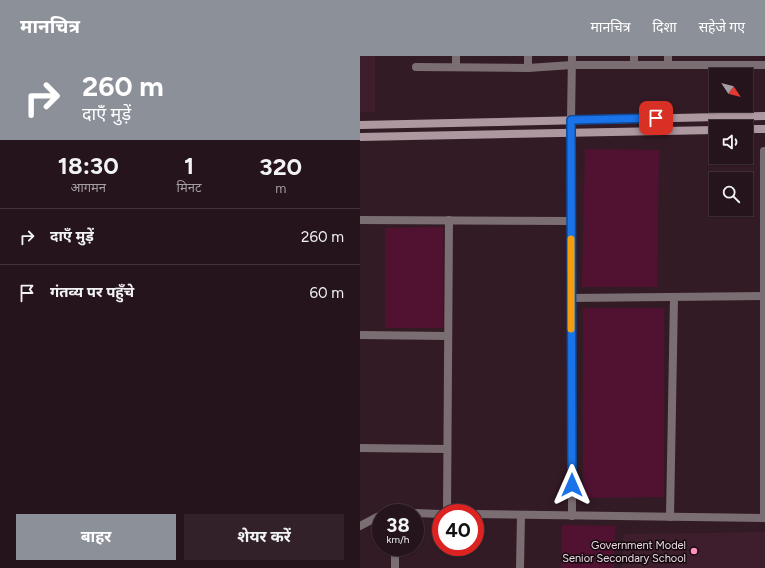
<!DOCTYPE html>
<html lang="hi">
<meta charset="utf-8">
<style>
body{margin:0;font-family:Figtree,"Noto Sans Devanagari",sans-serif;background:#322129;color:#f1f3f6;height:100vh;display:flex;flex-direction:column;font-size:15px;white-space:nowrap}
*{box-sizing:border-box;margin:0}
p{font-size:13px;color:#a49ea3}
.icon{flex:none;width:22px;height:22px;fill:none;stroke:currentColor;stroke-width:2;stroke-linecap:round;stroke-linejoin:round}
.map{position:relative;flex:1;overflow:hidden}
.details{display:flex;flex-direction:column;background:#26141c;width:360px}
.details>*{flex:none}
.hud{background:#8c9099;color:#fff;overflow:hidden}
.needle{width:26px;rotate:126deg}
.fabs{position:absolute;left:349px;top:12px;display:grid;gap:8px}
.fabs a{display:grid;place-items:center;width:44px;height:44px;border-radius:0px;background:#26141c;box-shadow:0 1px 3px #0004,0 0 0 1px #42333b;font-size:20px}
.speed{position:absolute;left:12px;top:448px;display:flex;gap:8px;font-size:20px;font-weight:700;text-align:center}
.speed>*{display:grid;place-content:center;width:52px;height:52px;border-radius:50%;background:#26141c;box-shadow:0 1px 3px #0004,0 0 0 1px #42333b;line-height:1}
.speed small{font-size:10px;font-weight:400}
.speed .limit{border:6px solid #d22;background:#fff;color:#111}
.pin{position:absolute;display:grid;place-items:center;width:34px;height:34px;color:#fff;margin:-17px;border-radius:8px;box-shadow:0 2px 6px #0006}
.me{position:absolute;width:44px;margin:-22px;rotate:0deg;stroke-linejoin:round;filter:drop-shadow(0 0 3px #0008)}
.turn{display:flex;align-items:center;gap:14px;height:84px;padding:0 16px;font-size:18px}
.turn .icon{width:52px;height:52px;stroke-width:2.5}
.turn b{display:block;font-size:28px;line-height:34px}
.eta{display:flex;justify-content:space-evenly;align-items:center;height:68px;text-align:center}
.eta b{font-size:24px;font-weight:700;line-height:28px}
.cta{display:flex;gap:8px;margin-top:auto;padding:8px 16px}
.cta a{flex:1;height:46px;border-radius:0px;background:#8c9099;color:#fff;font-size:16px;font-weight:700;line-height:46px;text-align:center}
.cta a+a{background:#322129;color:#f1f3f6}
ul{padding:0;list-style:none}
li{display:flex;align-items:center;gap:12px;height:56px;padding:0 16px;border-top:1px solid #42333b}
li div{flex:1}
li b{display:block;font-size:15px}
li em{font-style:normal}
header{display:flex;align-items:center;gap:24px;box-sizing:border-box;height:56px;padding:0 20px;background:#8c9099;color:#fff}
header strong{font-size:19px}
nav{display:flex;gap:22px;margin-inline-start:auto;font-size:14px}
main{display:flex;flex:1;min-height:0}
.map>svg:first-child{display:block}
.built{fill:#3e1e2c}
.green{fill:#511232}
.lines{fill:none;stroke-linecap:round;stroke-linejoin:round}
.minor{stroke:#7b6e73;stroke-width:8}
.tertiary{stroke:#7b6e73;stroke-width:8}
.secondary{stroke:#ae98a0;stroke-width:8}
.route-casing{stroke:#114b97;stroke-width:10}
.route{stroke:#1a73e8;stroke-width:7}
.slow{stroke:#f59e0b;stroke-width:7}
.poi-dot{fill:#fe8ebe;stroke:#14090e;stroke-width:1.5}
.labels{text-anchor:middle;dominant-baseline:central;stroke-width:3;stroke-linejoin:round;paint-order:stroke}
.poi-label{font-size:11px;fill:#eddce2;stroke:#14090e;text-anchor:end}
</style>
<header>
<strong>मानचित्र</strong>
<nav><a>मानचित्र</a><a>दिशा</a><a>सहेजे गए</a></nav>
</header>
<main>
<section class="details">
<div class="hud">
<div class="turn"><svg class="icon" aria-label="right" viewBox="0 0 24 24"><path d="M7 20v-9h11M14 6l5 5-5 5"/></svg><div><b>260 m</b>दाएँ मुड़ें</div></div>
</div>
<div class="eta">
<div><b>18:30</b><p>आगमन</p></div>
<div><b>1</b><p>मिनट</p></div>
<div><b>320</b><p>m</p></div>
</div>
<ul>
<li><svg class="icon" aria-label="right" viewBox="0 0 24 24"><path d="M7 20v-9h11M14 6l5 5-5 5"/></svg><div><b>दाएँ मुड़ें</b></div><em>260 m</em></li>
<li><svg class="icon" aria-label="arrive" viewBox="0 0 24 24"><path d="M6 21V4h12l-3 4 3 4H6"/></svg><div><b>गंतव्य पर पहुँचे</b></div><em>60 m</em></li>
</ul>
<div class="cta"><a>बाहर</a><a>शेयर करें</a></div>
</section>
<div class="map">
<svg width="405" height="512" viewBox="0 0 405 512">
<rect width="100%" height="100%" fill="#331b25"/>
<!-- built -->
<g class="built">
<rect x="0" y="0" width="15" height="56"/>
<path d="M405 476V512H262L263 478Z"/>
</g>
<!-- green -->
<g class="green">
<path d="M225 93 299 94 297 231H222Z"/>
<path d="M83 171V272H25V172Z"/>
<path d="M223 252H304V441L223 442Z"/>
<path d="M202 469 255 470 254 512H201Z"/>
</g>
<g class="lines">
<!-- minor -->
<g class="minor">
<path d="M308 0V9"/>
<path d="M274 9V0"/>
<path d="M56 11 168 12 212 9H405"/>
<path d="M96 11V0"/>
<path d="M168 12V0"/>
<path d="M211 64 212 0"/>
<path d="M404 95V462"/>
<path d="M0 164 211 165"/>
<path d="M211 242 404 240"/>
<path d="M0 279 88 280"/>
<path d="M0 392 87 393"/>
<path d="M87 457 89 164"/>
<path d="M310 461 314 242"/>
<path d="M35 512V491"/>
<path d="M160 512 161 459"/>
</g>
<!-- tertiary -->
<g class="tertiary">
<path d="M211 64 212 460"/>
<path d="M55 457 81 458"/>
<path d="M115 458 405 462"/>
<path d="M0 470 17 461 21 460"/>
</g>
<!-- secondary -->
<g class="secondary">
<path d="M0 69 405 60"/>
<path d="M386 73H405"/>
<path d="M0 81 356 74"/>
</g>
</g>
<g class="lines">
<!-- route casing -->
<g class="route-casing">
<path id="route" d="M212 429 211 64 296 62"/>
</g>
<!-- route -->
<use href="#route" class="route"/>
<!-- slow -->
<path class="slow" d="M211 183V273"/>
</g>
<!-- markers -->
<circle class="poi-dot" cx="334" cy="495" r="4"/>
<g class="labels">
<!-- poi labels -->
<g class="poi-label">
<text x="326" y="489">Government Model<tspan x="326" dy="13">Senior Secondary School</tspan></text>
</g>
</g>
</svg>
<div class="fabs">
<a><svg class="needle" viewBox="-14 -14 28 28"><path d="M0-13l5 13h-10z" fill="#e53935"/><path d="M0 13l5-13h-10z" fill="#a49ea3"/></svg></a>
<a><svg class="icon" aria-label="sound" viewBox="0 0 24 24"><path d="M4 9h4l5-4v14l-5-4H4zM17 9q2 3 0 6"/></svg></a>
<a><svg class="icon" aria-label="search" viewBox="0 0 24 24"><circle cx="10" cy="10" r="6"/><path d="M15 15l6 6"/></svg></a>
</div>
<div class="speed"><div>38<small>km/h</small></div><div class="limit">40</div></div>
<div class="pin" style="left:296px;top:62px;background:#d93025"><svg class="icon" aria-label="arrive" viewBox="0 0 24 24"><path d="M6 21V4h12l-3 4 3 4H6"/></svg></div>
<svg class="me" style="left:212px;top:429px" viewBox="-20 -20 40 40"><path d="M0-17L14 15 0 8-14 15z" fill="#1a73e8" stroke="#fff" stroke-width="4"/></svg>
</div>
</main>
